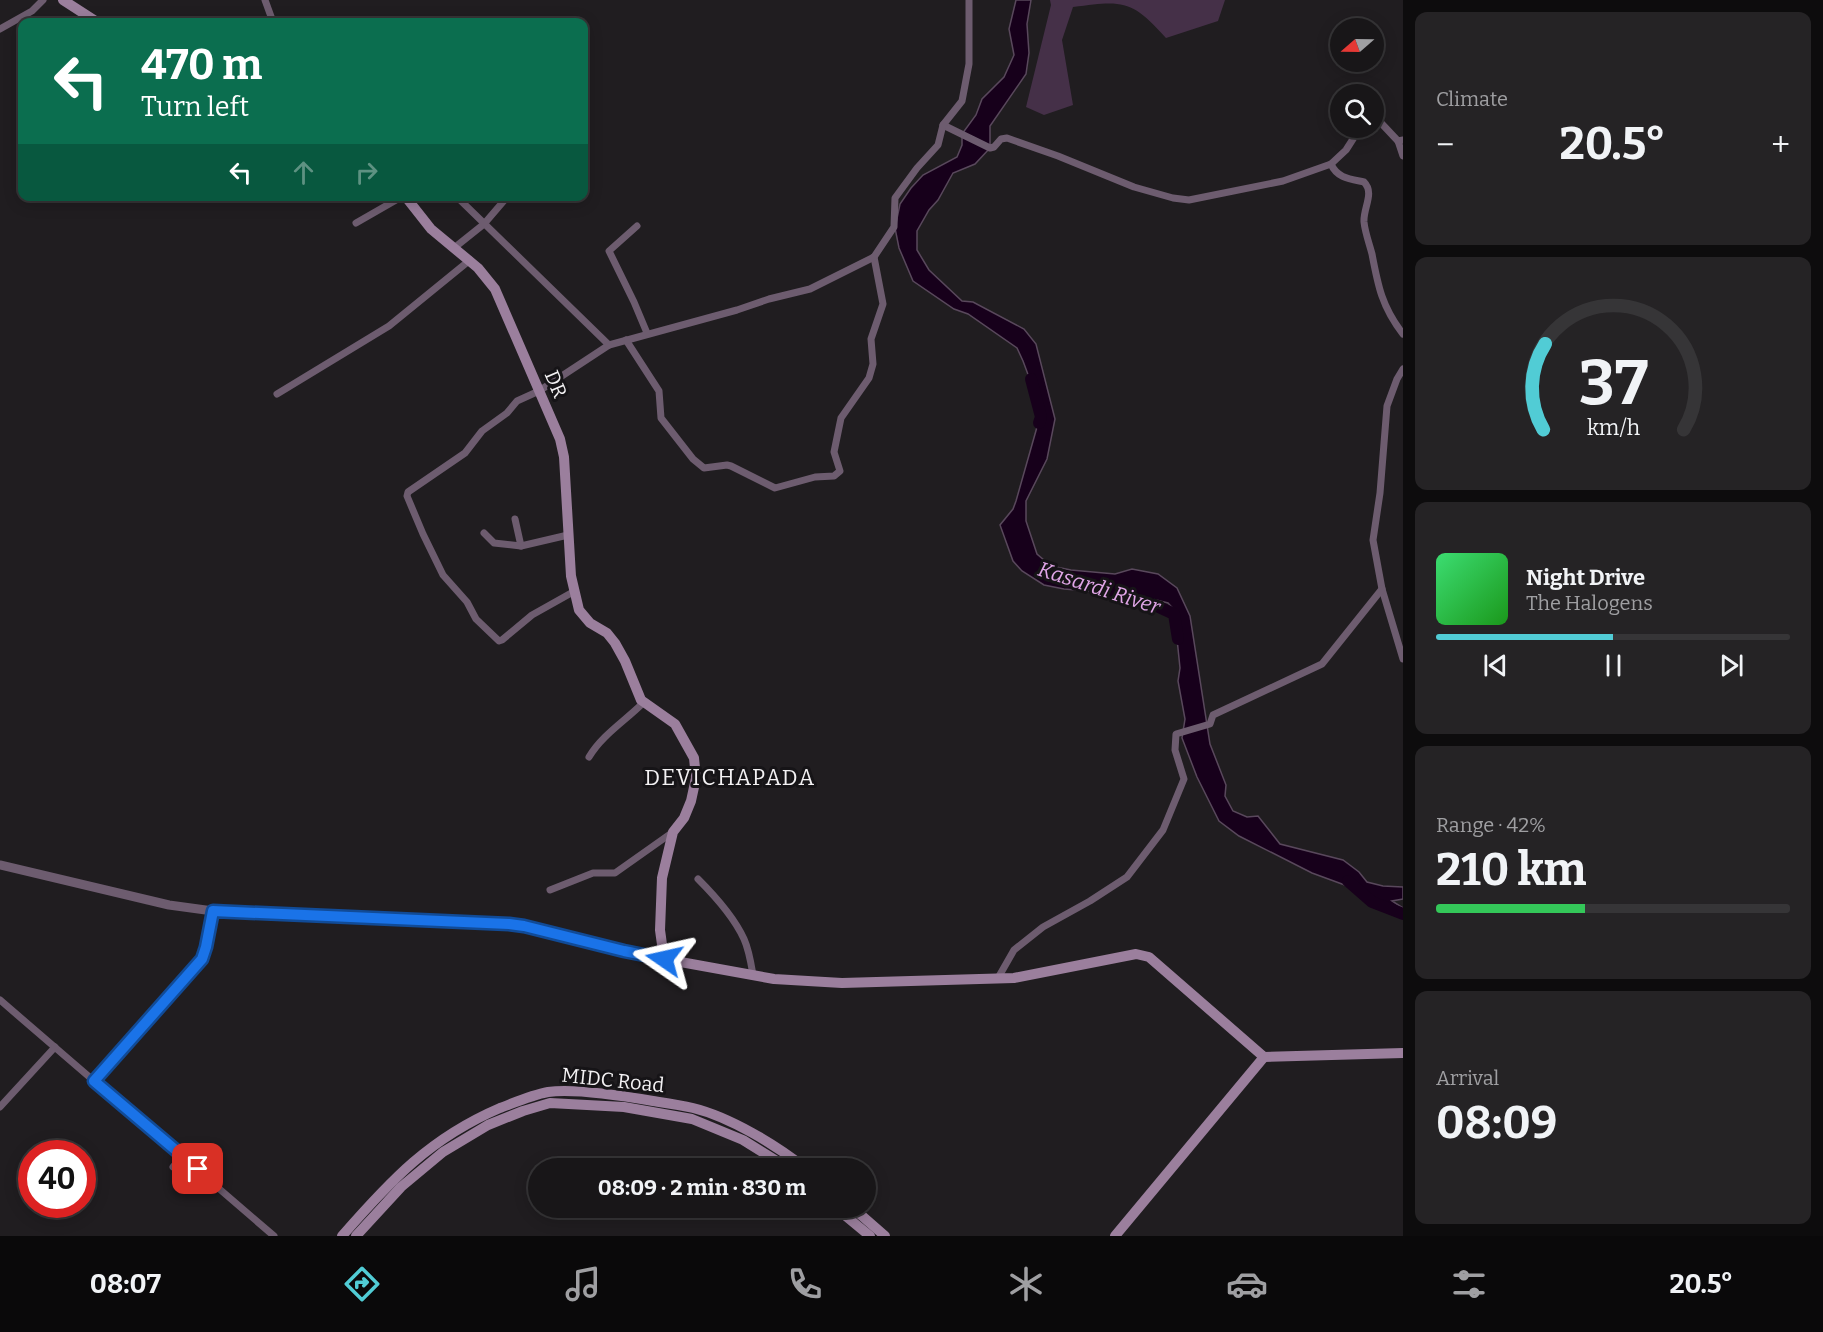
<!DOCTYPE html>
<meta charset="utf-8">
<style>
:root{--surface:#181618;--page:#252325;--text:#f1f3f6;--muted:#9f9fa2;--line:#363537;--accent:#51ccd5}
body{margin:0;font-family:Bitter,serif;background:var(--page);color:var(--text);height:100vh;display:flex;flex-direction:column;font-size:22px;white-space:nowrap}
*{box-sizing:border-box;margin:0}
p{font-size:20px;color:var(--muted)}
.icon{flex:none;width:33px;height:33px;fill:none;stroke:currentColor;stroke-width:2;stroke-linecap:round;stroke-linejoin:round}
.map{position:relative;flex:1;overflow:hidden}
.details{display:flex;flex-direction:column;gap:12px;padding:12px;background:#0d0c0d;width:420px}
.details>*{flex:none}
.top-card{position:absolute;left:18px;top:18px;width:570px;height:183px;border-radius:12px;box-shadow:0 3px 15px #0003,0 0 0 2px var(--line);background:#0b6e4f;color:#fff;overflow:hidden}
.needle{width:39px;rotate:250deg}
.buttons{position:absolute;left:1330px;top:18px;display:grid;gap:12px}
.buttons a{display:grid;place-items:center;width:54px;height:54px;border-radius:50%;background:var(--surface);box-shadow:0 3px 15px #0003,0 0 0 2px var(--line);font-size:30px}
.speed{position:absolute;left:18px;top:1140px;display:flex;gap:12px;font-size:30px;font-weight:700;text-align:center}
.speed>*{display:grid;place-content:center;width:78px;height:78px;border-radius:50%;background:var(--surface);box-shadow:0 3px 15px #0003,0 0 0 2px var(--line);line-height:1}
.speed .limit{border:9px solid #d22;background:#fff;color:#111}
.pin{position:absolute;display:grid;place-items:center;width:51px;height:51px;color:#fff;margin:-26px;border-radius:12px;box-shadow:0 3px 9px #0006}
.me{position:absolute;width:66px;margin:-33px;rotate:281deg;stroke-linejoin:round;filter:drop-shadow(0 0 4px #0008)}
.turn{display:flex;align-items:center;gap:21px;height:126px;padding:0 24px;font-size:27px}
.turn .icon{width:78px;height:78px;stroke-width:2.5}
.turn b{display:block;font-size:42px;line-height:51px}
.lanes{display:flex;align-items:center;height:57px;padding:0 24px;background:#0003;justify-content:center;gap:30px;direction:ltr}
.lanes .off{opacity:.35}
.big{font-size:45px;font-weight:700;line-height:1.1}
.details .widget{flex:1;display:flex;flex-direction:column;justify-content:center;gap:9px;min-width:0;padding:0 21px;border-radius:12px;background:var(--page)}
.details .dial{align-items:center;gap:0}
.dial svg{height:156px;overflow:visible;fill:none;stroke:var(--line);stroke-width:7;stroke-linecap:round;text-anchor:middle}
.dial text{fill:var(--text);stroke:none}
.song{display:flex;align-items:center;gap:18px}
.cover{width:72px;height:72px;border-radius:9px;background:linear-gradient(135deg,hsl(140 70% 55%),hsl(120 70% 35%))}
.played{height:6px;border-radius:3px;background:linear-gradient(90deg,var(--accent) 50%,var(--line) 50%)}
.keys{display:flex;justify-content:space-around;direction:ltr}
.heat{display:flex;justify-content:space-between;align-items:center;font-size:33px;direction:ltr}
.charge{height:9px;border-radius:4px;background:linear-gradient(90deg,#34c759 42%,var(--line) 0)}
.trip{position:absolute;left:528px;top:1158px;width:348px;height:60px;border-radius:30px;background:var(--surface);box-shadow:0 3px 15px #0003,0 0 0 2px var(--line);font-weight:700;line-height:60px;text-align:center}
.menu{display:flex;height:96px;justify-content:space-around;align-items:center;background:#0a090a;color:var(--muted)}
.menu .icon{width:42px;height:42px}
.menu .on{color:var(--accent)}
.menu b{font-size:27px;color:var(--text)}
main{display:flex;flex:1;min-height:0}
.map>svg:first-child{display:block}
</style>
<main>
<div class="map">
<svg width="1403" height="1236" viewBox="0 0 1403 1236">
<rect width="100%" height="100%" fill="#201d20"/>
<path fill="#453048" d="M1050,0h175l-7,21 -52,17c-34,-38 -42,-38 -93,-31l-11,33 11,65 -29,10 -18,-8 25,-102z"/>
<polygon fill="#17001b" stroke="#59485c" stroke-width="1.5" points="1016,0 1031,0 1027,24 1029,53 1026,74 990,126 990,148 975,164 953,173 938,200 929,210 917,231 917,250 929,270 962,301 973,302 1024,329 1036,344 1055,419 1047,459 1026,501 1026,521 1037,554 1051,566 1071,570 1115,574 1132,569 1158,574 1177,588 1190,616 1210,744 1226,785 1225,796 1233,811 1247,817 1258,816 1280,844 1343,860 1359,872 1367,882 1383,886 1403,887 1403,899 1392,901 1403,908 1403,916 1361,891 1312,873 1239,836 1219,821 1197,777 1182,738 1185,719 1178,681 1180,668 1176,629 1177,613 1168,603 1152,599 1114,593 1064,589 1044,585 1022,571 1013,561 1000,525 1013,509 1016,501 1037,427 1039,404 1023,361 1017,348 968,314 954,309 913,281 899,248 895,228 900,204 911,188 923,175 957,157 962,145 962,134 976,115 982,99 1004,77 1014,55 1009,29"/>
<g fill="none" stroke-linecap="round" stroke-linejoin="round">
<g stroke="#17001b" stroke-width="12">
<polyline points="1031,379 1041,417 1039,423"/>
<polyline points="1099,588 1148,602 1174,614 1178,639"/>
<polyline points="1348,881 1372,902 1403,914"/>
</g>
<g stroke="#6d5c6f" stroke-width="7">
<polyline points="265,0 273,22"/>
<polyline points="0,29 32,11 43,0"/>
<polyline points="1374,122 1382,124 1398,141 1403,140"/>
<polyline points="943,125 990,148 994,147 1001,139 1007,138 1058,156 1134,187 1173,198 1189,200 1283,181 1331,164 1346,150 1360,128"/>
<polyline points="1398,141 1403,156"/>
<path d="M1331,164c6,14 19,15 33,18 11,11 -1,26 0,40 1,10 5,21 8,32 6,32 10,53 31,80"/>
<polyline points="456,196 609,345"/>
<polyline points="356,223 403,196"/>
<polyline points="637,226 609,251 634,302 647,333"/>
<polyline points="454,248 484,224 508,196"/>
<polyline points="626,340 659,391 661,418 693,459 704,468 727,465 731,466 775,488 815,477 834,476 840,471 834,452 841,418 869,378 873,364 871,339 883,304 874,257"/>
<polyline points="1403,369 1397,379 1387,406 1380,493 1373,540 1382,589 1403,659"/>
<polyline points="277,394 389,326 470,260"/>
<polyline points="515,519 521,546"/>
<polyline points="484,533 494,543 521,546 568,535"/>
<polyline points="573,592 532,615 502,640 499,641 476,619 467,602 443,575 423,534 407,496 408,492 465,453 482,431 507,413 517,401 539,391 609,345 737,310 769,299 810,289 874,257 894,227 895,198 917,168 938,145 943,125 962,101 969,64 969,0"/>
<path d="M589,757c13,-22 36,-36 54,-54"/>
<path d="M698,879c17,17 36,38 46,60 5,11 7,24 9,36"/>
<polyline points="550,890 593,873 615,873 673,832"/>
<polyline points="998,978 1014,950 1043,927 1090,901 1127,877 1163,830 1184,779 1175,750 1176,734 1210,724 1213,715 1322,664 1382,589"/>
<polyline points="0,1000 274,1236"/>
<polyline points="94,1081 202,959 206,947 213,911"/>
<polyline points="0,1107 55,1047"/>
<polyline points="173,1167 182,1156"/>
</g>
<path stroke="#6d5c6f" stroke-width="9" d="M0,865l169,40 44,6 282,11c57,7 113,26 169,37"/>
<g stroke="#9b7f9d" stroke-width="10">
<polyline points="63,0 97,22"/>
<polyline points="405,196 431,229 478,268 495,289 560,439 564,457 571,576 579,610 590,623 607,633 615,643 625,661 641,700 675,724 694,758 696,778 691,801 684,818 673,832 662,878 660,930 664,959 774,979 842,983 1014,978 1136,954 1149,957 1264,1057 1403,1053"/>
<polyline points="836,1208 870,1236"/>
<polyline points="853,1208 885,1236"/>
<path d="M342,1236c49,-56 88,-98 158,-128 16,-6 32,-13 48,-16 28,-4 76,4 105,9 13,2 27,4 40,7 37,9 83,37 112,60"/>
<polyline points="356,1236 401,1187 443,1152 488,1125 523,1111 550,1103 624,1107 692,1119 743,1140 788,1168"/>
<polyline points="1115,1236 1264,1057"/>
</g>
</g>
<g fill="none" stroke-linecap="round" stroke-linejoin="round">
<defs>
<polyline id="route" points="198,1169 94,1081 202,959 206,947 213,911 509,924 524,926 624,951 664,959"/>
</defs>
<use href="#route" stroke="#114b97" stroke-width="15"/>
<use href="#route" stroke="#1a73e8" stroke-width="10"/>
</g>
<g text-anchor="middle" dominant-baseline="central" stroke-width="6" stroke-linejoin="round" paint-order="stroke">
<g font-size="20" fill="#f3f1f3" stroke="#161417">
<text transform="translate(556 384) rotate(67)">DR</text>
<text transform="translate(613 1080) rotate(6)">MIDC Road</text>
</g>
<g font-size="21" font-style="italic" fill="#e1a6e8" stroke="#161417">
<text transform="translate(1099 588) rotate(18)">Kasardi River</text>
</g>
<g font-size="22" letter-spacing="1.5" fill="#f3f1f3" stroke="#161417">
<text x="730" y="777">DEVICHAPADA</text>
</g>
</g>
</svg>
<div class="buttons">
<a><svg class="needle" viewBox="-14 -14 28 28"><path d="M0-13l5 13h-10z" fill="#e53935"/><path d="M0 13l5-13h-10z" fill="#9f9fa2"/></svg></a>
<a><svg class="icon" aria-label="search" viewBox="0 0 24 24"><circle cx="10" cy="10" r="6"/><path d="M15 15l6 6"/></svg></a>
</div>
<div class="speed"><div class="limit">40</div></div>
<div class="pin" style="left:198px;top:1169px;background:#d93025"><svg class="icon" aria-label="arrive" viewBox="0 0 24 24"><path d="M6 21V4h12l-3 4 3 4H6"/></svg></div>
<svg class="me" style="left:664px;top:959px" viewBox="-20 -20 40 40"><path d="M0-17L14 15 0 8-14 15z" fill="#1a73e8" stroke="#fff" stroke-width="4"/></svg>
<div class="trip">08:09 · 2 min · 830 m</div>
<div class="top-card">
<div class="turn"><svg class="icon" aria-label="left" viewBox="0 0 24 24"><path d="M17 20v-9H6M10 6l-5 5 5 5"/></svg><div><b>470 m</b>Turn left</div></div>
<div class="lanes"><svg class="icon" aria-label="left" viewBox="0 0 24 24"><path d="M17 20v-9H6M10 6l-5 5 5 5"/></svg><svg class="icon off" aria-label="ahead" viewBox="0 0 24 24"><path d="M12 20V5M6 11l6-6 6 6"/></svg><svg class="icon off" aria-label="right" viewBox="0 0 24 24"><path d="M7 20v-9h11M14 6l5 5-5 5"/></svg></div>
</div>
</div>
<section class="details">
<div class="widget"><p>Climate</p>
<div class="heat"><a>−</a><b class="big">20.5°</b><a>+</a></div>
</div>
<div class="widget dial"><svg viewBox="0 0 100 80">
<path d="M14 69A42 42 0 1 1 86 69"/>
<path d="M14 69A42 42 0 0 1 15 25" stroke="#51ccd5"/>
<text x="50" y="56" font-size="32" font-weight="700">37</text>
<text x="50" y="72" font-size="11">km/h</text>
</svg></div>
<div class="widget">
<div class="song"><i class="cover"></i><div><b>Night Drive</b><p>The Halogens</p></div></div>
<div class="played"></div>
<div class="keys"><svg class="icon" aria-label="previous" viewBox="0 0 24 24"><path d="M18 5L8 12l10 7zM5 5v14"/></svg><svg class="icon" aria-label="pause" viewBox="0 0 24 24"><path d="M8 5v14M16 5v14"/></svg><svg class="icon" aria-label="next" viewBox="0 0 24 24"><path d="M6 5l10 7-10 7zM19 5v14"/></svg></div>
</div>
<div class="widget"><p>Range · 42%</p><b class="big">210 km</b><div class="charge"></div></div>
<div class="widget"><p>Arrival</p><b class="big">08:09</b></div>
</section>
</main>
<nav class="menu">
<b>08:07</b>
<svg class="icon on" aria-label="directions" viewBox="0 0 24 24"><path d="M12 3l9 9-9 9-9-9zM9 14v-3h6M13 9l2 2-2 2"/></svg>
<svg class="icon" aria-label="music" viewBox="0 0 24 24"><path d="M9 18V5l10-2v13"/><circle cx="6" cy="18" r="3"/><circle cx="16" cy="16" r="3"/></svg>
<svg class="icon" aria-label="phone" viewBox="0 0 24 24"><path d="M5 4h4l2 5-3 2q2 4 5 5l2-3 5 2v4C11 20 4 13 5 4z"/></svg>
<svg class="icon" aria-label="climate" viewBox="0 0 24 24"><path d="M12 3v18M4 7l16 10M4 17L20 7"/></svg>
<svg class="icon" aria-label="car" viewBox="0 0 24 24"><path d="M5 17H2v-5l4-1 3-4h7l3 4 3 1v5h-3M9 17h6M6 11h13"/><circle cx="7" cy="17" r="2"/><circle cx="17" cy="17" r="2"/></svg>
<svg class="icon" aria-label="filters" viewBox="0 0 24 24"><path d="M4 7h16M4 17h16"/><circle cx="9" cy="7" r="2"/><circle cx="15" cy="17" r="2"/></svg>
<b>20.5°</b>
</nav>
